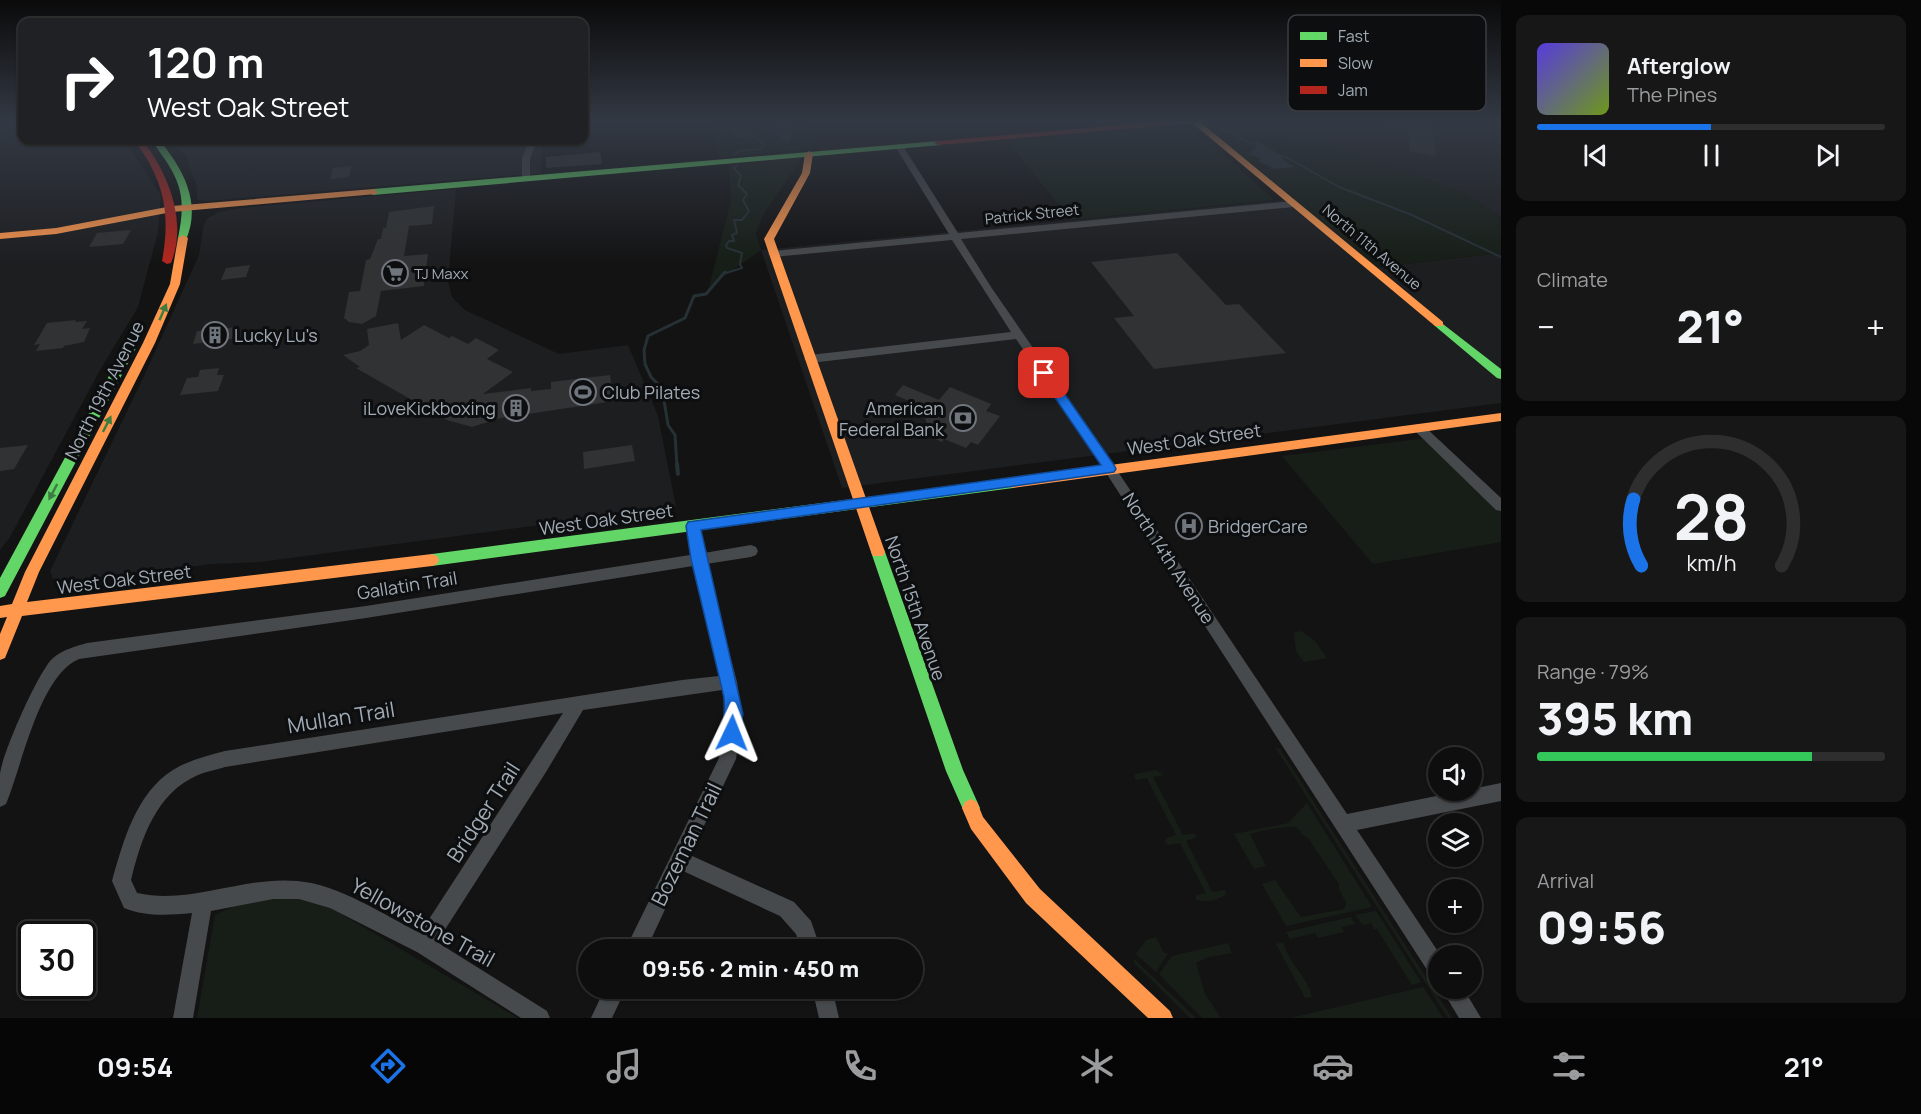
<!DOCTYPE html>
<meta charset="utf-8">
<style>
:root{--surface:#0e0e0e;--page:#171717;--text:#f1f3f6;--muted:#9b9c9e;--line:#2e2e2e;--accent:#1a73e8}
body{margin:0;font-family:Manrope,sans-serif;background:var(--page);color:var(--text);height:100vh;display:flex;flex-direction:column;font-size:22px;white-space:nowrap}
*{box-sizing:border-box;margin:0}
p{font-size:20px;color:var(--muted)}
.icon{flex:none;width:33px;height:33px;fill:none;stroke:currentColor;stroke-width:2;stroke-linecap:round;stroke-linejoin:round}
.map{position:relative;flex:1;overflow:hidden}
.side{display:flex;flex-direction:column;gap:15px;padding:15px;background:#080808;width:420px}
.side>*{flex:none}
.banner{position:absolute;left:18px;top:18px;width:570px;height:126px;border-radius:12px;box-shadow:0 2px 4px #0004,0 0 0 2px var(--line);background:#202124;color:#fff;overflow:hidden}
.tools{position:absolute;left:1428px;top:747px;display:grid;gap:12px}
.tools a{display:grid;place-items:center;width:54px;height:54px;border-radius:50%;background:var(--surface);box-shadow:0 2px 4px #0004,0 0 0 2px var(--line);font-size:30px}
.speed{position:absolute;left:18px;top:921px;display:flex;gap:12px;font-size:30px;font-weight:700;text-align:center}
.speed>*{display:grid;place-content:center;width:78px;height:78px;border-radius:50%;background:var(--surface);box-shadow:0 2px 4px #0004,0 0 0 2px var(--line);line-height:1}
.speed .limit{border:3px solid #111;border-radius:9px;background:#fff;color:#111}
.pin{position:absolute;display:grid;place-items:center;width:51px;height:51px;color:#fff;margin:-26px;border-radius:12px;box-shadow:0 3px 9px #0006}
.me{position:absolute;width:66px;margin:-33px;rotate:2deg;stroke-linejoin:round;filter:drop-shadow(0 0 4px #0008)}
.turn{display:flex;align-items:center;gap:21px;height:126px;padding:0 30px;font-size:27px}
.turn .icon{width:78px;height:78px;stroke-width:2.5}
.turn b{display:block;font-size:42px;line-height:51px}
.big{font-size:45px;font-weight:800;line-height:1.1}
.side .widget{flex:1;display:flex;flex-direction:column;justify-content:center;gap:9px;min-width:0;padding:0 21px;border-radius:12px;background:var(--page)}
.side .dial{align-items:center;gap:0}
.dial svg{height:156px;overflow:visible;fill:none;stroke:var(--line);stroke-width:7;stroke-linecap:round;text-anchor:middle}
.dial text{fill:var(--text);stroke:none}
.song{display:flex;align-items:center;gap:18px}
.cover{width:72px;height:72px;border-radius:9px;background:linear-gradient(135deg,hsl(250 70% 55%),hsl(80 70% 35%))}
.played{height:6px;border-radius:3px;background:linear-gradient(90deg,var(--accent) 50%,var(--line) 50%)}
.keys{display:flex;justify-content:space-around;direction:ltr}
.heat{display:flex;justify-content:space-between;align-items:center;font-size:33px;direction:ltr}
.charge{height:9px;border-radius:4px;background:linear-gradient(90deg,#34c759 79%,var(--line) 0)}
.trip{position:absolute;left:578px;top:939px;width:345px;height:60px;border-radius:30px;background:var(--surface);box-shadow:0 2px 4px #0004,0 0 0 2px var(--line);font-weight:800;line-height:60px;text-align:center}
.dock{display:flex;height:96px;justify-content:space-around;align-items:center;background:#060606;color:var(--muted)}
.dock .icon{width:42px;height:42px}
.dock .active{color:var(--accent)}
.dock b{font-size:27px;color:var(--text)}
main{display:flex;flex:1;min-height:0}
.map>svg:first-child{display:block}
</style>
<main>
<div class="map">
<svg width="1501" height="1018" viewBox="0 0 1501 1018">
<rect width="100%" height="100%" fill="#131313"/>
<g fill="#1d1e20">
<polygon points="0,121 22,121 22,140 125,140 161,196 158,232 138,307 100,370 10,537 0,550"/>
<polygon points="1201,121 1501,121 1501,218 1464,193 1329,143 1213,132"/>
<polygon points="169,140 542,140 541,173 206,201 197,200 197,187 185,154"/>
<polygon points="456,189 448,281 452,297 465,310 559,354 628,345 658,416 676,507 260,562 211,564 55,585 50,571 143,378 199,255 204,224 208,218 219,212 241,208"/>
<polygon points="1295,199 1378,267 1501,253 1501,403 842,488 761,250"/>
</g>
<g fill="#171e17">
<polygon points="710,121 803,121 814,148 719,158"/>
<polygon points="1189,125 1275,200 1071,220 1007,141"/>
<polygon points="1213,132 1329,143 1464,193 1501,218 1501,253 1378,267"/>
<polygon points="802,158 763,215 756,234 761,250 709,287 731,200 729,164"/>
<polygon points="1427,438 1501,508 1501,542 1373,564 1282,456"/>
<polygon points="1301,631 1314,640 1327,658 1304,662 1296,651 1294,632"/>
<polygon points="1275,747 1280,749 1452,1018 1448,1018"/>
<path d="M1156,770l8,5 -11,2 30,58 11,-2 3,4 -11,4 26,51 13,-2 1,4c-6,6 -22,10 -30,5v-4l10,-2 -26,-50 -11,2 -4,-3 1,-4 10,-3 -29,-57 -11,2 -2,-4 2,-2z"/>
<path d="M1307,803l65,104 -86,19 -24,-42 13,-4 26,37 43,-8 2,-7 -7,-12v-6l-31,-46c-7,-3 -6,-6 -11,-10 -5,-4 -40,3 -47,6l16,32 -12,3 -20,-35 54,-11z"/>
<polygon points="290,894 321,902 518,1018 197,1018 215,915 247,900"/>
<polygon points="1376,911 1421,982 1412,985 1377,929 1374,929 1371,923 1363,925 1355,915"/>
<polygon points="1351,917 1355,924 1342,927 1344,932 1318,938 1315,933 1290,939 1286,932"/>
<polygon points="1156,937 1164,953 1168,953 1156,972 1136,954 1146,940"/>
<path d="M1283,942c5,21 24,33 29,55l-7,1 -29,-54z"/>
<polygon points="1228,943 1232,953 1209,957 1196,963 1205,994 1221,1018 1202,1018 1159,974 1172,956"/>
<polygon points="1133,958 1196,1018 1190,1018 1134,963"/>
<polygon points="1423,987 1443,1018 1290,1018"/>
</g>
<g fill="#263136">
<polygon points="784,121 794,121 790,140 786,141 768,128"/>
<path d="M1256,141c13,3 25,18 38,26l-19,2 -17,-8 3,-3 -13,-4 8,-7z"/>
</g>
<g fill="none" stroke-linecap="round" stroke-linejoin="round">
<g stroke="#263136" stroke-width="2">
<polyline points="729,121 719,126 723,129 736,129 735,134 741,137 753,135 764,144 761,149 739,151 734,155"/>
<path d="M1214,126c17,6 26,15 45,19"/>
<polyline points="1275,155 1286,157 1339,187 1412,215 1501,257"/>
<polyline points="723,274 742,268 740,264 742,253 727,248 726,245 729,241 734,241 732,235 737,233 734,220 742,220 749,211 743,200 747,194 738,185 741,176 734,168 738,165"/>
</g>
<polyline stroke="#263136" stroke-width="3" points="677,466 675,435 668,425 662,388 651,377 645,364 644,350 648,336 685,318 694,296 706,294 725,272"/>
<polyline stroke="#263136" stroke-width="4" points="677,464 678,474"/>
</g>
<g fill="#303233">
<polygon points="1386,121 1410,121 1431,125 1436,156 1410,151 1408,130 1386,127"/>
<polygon points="600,152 602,164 546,168 546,157"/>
<polygon points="352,166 349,177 330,179 333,168"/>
<polygon points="434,206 432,224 409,226 404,256 428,254 424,286 381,291 376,316 362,324 349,322 344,318 349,292 360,291 366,260 370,259 378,239 381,239 383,228 386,228 389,212"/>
<polygon points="131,230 123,244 89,247 97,233"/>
<polygon points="1177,253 1226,305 1239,304 1286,353 1154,369 1114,318 1134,316 1091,262"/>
<polygon points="250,265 246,277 221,280 226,268"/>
<polygon points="76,320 75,322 87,321 82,329 90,328 84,342 64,346 63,348 36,351 40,344 34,345 47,323"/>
<polygon points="398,323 401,340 424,325 449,338 452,336 468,344 476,338 499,350 487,359 513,372 483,394 531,388 531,391 551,389 551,382 610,375 614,401 501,418 472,427 447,420 356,368 360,367 343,355 360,351 369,345 367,329"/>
<polygon points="236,327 232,339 193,344 197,331"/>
<polygon points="219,368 217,375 224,375 218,391 180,395 187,378 198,377 200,370"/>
<polygon points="903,385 939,400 950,387 991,404 986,411 1000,416 978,445 971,442 966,448 944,439 942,442 926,435 930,430 925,419 932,411 895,395"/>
<polygon points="28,445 14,469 0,471 0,448"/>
<polygon points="632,445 635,461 584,469 583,452"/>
</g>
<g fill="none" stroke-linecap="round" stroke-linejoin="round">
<g fill="#474a4c" fill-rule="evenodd">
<polygon points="529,140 537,140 530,159 530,178 526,181 522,178 522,159"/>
<polygon points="899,143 903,146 958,233 1294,201 1299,204 1294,207 961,239 991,287 1098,442 1347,814 1501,783 1501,801 1357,830 1441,956 1438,956 1438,979 1431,976 1090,448 1016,339 810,363 804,359 810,355 1011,332 952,240 773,257 768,254 773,251 949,234 895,146"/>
<polygon points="1419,424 1423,425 1501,498 1501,511 1496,510 1415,431 1413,428 1415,425"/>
<path d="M693,521l5,1 2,4 4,27 47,-8 5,2 2,4 -2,4 -5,2 -45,7 31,118 5,32 -6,45 -46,96 104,47 17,19 10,29h-20l-5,-16 -16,-18 -97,-45 -37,79h-21l94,-192 7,-44 -4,-24 -139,20 -37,62 -109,170 110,69 3,7h-29l-104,-66 -87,-44 -31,-9h-26l-62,12 -18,107h-20l19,-105c-24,2 -45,4 -68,-5l-12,-27c11,-39 24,-88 61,-111 16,-10 34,-14 52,-19l457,-71 37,-4 -26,-110 -327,52 -287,41c-40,17 -57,107 -73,145l-6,3c0,-11 0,-22 0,-33 2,-20 39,-104 53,-116 9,-8 23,-12 34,-15l279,-37 324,-51 -4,-29 2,-4zM563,713l-143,220c-36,-18 -82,-49 -123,-52 -54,-5 -106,24 -160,12l-6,-13c10,-41 25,-87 67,-105 9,-4 18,-5 27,-8z"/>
<polygon points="605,988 626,988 612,1018 591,1018"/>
<polygon points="812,988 832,988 839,1018 819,1018"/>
<polygon points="1441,988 1463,988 1481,1018 1459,1018"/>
</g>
<g fill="#63d668" fill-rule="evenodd">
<path d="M151,140h8c24,28 43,63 27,100l-8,-2c10,-46 0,-62 -27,-98z"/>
<polygon points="938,141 942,143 941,145 373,195 368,192 373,189"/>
<polygon points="1439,321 1501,369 1501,379 1497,378 1435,326 1434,324"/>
<polygon points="130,344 136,348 5,596 0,598 0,578 124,348"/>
<polygon points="1013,478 1020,483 1013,488 432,566 427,564 425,560 427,556 432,554"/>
<polygon points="878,546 883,548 885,552 963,770 980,808 977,814 971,817 965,814 946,771 871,552 873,548"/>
</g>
<g fill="#ff974d" fill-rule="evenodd">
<polygon points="1190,121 1199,121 1443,322 1443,326 1435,326"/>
<polygon points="809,151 813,154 810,173 774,239 885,552 883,556 873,556 871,552 764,239 802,173 805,154"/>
<polygon points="373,189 378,192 376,194 172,212 56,234 0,239 0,233 56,228 172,206"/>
<polygon points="183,235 188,238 180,284 155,343 39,572 27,602 432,554 437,556 439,560 437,564 432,566 22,616 5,658 0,660 0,634 7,617 0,618 0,606 12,604 25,572 143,343 170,284 178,238"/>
<polygon points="1501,413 1501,421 1013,488 1006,483 1013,478"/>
<polygon points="971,799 977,802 983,817 1040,889 1170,1011 1173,1018 1148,1018 1026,903 971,829 962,808 965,802"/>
</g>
<g fill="#b3261e" fill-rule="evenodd">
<polygon points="1165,121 1199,121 1195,123 938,145 934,143 938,141"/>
<path d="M134,140h8c26,32 46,82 29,123l-4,1 -5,-3c9,-49 2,-81 -28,-121z"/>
</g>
</g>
<defs><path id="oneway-solid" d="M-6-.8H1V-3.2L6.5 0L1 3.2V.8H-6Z" transform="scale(1.5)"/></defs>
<g fill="#3c7c40">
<use href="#oneway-solid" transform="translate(163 312) rotate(-67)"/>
<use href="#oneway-solid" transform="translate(107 424) rotate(-63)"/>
<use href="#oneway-solid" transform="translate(53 492) rotate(118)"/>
</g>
<linearGradient id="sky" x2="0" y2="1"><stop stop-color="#0a0a0a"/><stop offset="0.46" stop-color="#333944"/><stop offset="1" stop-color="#333944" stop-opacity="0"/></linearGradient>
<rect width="1501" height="264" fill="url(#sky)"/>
<path fill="#1a73e8" stroke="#114b97" stroke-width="1.5" d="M1044,369l4,1 66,95 2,4 -2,3 -413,58 42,184 -5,25 -6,2 -6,-2c-4,-10 -1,-30 -2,-42l-33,-138 -5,-33 2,-4 413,-57 -63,-92z"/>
<defs>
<symbol id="supermarket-ring" viewBox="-11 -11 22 22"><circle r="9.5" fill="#0d0e0f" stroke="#70767d" stroke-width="1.5"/><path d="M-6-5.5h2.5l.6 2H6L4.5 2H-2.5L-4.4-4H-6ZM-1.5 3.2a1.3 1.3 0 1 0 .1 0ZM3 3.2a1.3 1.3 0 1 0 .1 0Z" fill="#70767d"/></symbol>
<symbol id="building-ring" viewBox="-11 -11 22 22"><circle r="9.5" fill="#0d0e0f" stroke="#70767d" stroke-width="1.5"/><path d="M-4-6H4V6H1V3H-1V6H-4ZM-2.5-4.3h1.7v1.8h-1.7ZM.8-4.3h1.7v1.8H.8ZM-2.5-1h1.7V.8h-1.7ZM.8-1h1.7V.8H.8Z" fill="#70767d"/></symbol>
<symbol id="stadium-ring" viewBox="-11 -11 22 22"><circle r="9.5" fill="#0d0e0f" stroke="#70767d" stroke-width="1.5"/><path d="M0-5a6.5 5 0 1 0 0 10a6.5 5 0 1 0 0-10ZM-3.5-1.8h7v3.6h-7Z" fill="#70767d"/></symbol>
<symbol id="bank-ring" viewBox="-11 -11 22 22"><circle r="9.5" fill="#0d0e0f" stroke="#70767d" stroke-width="1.5"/><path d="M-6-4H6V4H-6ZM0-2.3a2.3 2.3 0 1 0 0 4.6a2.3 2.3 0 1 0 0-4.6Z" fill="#70767d"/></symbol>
<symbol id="hospital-ring" viewBox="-11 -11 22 22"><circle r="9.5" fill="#0d0e0f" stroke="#70767d" stroke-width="1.5"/><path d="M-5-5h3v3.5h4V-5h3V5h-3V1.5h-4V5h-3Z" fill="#70767d"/></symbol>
</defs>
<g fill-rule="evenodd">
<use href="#supermarket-ring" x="380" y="258" width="30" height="30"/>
<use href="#building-ring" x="200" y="320" width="30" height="30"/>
<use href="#stadium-ring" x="568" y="377" width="30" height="30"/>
<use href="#building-ring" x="501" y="393" width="30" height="30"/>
<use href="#bank-ring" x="948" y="403" width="30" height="30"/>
<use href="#hospital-ring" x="1174" y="511" width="30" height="30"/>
</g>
<g text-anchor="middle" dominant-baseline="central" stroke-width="6" stroke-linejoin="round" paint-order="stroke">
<g font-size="15" fill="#a2acb6" stroke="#0d0e0f">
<text transform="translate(1032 214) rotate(-6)">Patrick Street</text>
<text transform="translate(1372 247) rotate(40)">North 11th Avenue</text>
</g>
<g font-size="15" fill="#a2acb6" stroke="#0d0e0f" text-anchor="start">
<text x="414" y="273">TJ Maxx</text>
</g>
<g font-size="18" fill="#a2acb6" stroke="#0d0e0f" text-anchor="start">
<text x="234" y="335">Lucky Lu's</text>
<text x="602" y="392">Club Pilates</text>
<text x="496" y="408" text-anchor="end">iLoveKickboxing</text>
<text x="944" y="408" text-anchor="end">American<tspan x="944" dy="21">Federal Bank</tspan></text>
<text x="1208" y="526">BridgerCare</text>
</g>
<g font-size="18" fill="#a2acb6" stroke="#0d0e0f">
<text transform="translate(104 390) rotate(-63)">North 19th Avenue</text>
<text transform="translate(1194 439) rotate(-8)">West Oak Street</text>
<text transform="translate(606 519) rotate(-8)">West Oak Street</text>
<text transform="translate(1169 558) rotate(57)">North 14th Avenue</text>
<text transform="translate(124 579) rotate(-7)">West Oak Street</text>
<text transform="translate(407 585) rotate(-9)">Gallatin Trail</text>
<text transform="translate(916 608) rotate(71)">North 15th Avenue</text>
</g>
<g font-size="21" fill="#a2acb6" stroke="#0d0e0f">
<text transform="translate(341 717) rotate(-9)">Mullan Trail</text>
<text transform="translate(483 812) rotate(-57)">Bridger Trail</text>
<text transform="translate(686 844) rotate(-64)">Bozeman Trail</text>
<text transform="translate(423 922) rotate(29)">Yellowstone Trail</text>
</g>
</g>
<rect x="1288" y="15" width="198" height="96" rx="9" fill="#0d0e0f" stroke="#3a3d41" stroke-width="1.5"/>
<rect x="1300" y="32" width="27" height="8" fill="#63d668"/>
<rect x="1300" y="59" width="27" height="8" fill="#ff974d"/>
<rect x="1300" y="86" width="27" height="8" fill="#b3261e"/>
<g font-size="16" fill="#a2acb6">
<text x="1338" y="42">Fast</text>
<text x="1338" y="69">Slow</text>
<text x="1338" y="96">Jam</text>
</g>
</svg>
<div class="tools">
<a><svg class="icon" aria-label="sound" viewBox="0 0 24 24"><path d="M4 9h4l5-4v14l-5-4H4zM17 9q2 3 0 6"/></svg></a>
<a><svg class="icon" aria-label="layers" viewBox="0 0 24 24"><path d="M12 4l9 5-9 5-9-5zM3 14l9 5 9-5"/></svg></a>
<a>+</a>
<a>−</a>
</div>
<div class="speed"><div class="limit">30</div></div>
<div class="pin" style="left:1044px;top:373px;background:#d93025"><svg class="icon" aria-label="arrive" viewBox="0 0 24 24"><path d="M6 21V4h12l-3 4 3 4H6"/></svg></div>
<svg class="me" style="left:732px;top:733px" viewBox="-20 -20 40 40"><path d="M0-17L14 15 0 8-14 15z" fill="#1a73e8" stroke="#fff" stroke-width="4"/></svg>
<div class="trip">09:56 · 2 min · 450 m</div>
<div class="banner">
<div class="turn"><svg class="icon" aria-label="right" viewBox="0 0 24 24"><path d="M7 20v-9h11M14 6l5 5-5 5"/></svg><div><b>120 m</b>West Oak Street</div></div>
</div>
</div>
<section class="side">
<div class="widget">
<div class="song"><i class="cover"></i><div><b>Afterglow</b><p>The Pines</p></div></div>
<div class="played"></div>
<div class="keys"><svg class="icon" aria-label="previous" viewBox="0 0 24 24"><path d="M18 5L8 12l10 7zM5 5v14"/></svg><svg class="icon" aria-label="pause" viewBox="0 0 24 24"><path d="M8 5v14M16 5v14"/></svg><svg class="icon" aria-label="next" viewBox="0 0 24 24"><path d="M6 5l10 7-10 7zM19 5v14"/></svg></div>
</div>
<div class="widget"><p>Climate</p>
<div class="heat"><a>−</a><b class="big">21°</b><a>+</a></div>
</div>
<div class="widget dial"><svg viewBox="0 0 100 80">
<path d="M14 69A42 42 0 1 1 86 69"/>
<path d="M14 69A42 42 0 0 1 10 35" stroke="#1a73e8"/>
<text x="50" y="56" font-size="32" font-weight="700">28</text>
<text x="50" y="72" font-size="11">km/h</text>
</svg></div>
<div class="widget"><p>Range · 79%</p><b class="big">395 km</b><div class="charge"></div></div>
<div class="widget"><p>Arrival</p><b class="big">09:56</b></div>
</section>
</main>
<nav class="dock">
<b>09:54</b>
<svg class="icon active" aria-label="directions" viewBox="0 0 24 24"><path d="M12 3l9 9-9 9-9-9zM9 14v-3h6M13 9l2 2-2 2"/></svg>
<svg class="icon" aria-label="music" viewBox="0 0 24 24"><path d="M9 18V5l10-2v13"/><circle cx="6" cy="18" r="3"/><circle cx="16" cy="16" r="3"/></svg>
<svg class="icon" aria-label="phone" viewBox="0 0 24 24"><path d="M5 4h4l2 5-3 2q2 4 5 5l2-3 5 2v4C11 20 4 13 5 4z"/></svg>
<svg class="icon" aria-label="climate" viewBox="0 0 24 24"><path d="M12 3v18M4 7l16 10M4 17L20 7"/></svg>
<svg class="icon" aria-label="car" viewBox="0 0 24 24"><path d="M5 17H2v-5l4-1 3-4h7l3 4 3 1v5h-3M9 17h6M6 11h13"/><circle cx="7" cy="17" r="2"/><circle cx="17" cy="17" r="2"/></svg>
<svg class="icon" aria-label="filters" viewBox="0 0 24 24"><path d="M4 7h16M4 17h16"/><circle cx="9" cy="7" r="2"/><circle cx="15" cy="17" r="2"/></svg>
<b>21°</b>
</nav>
